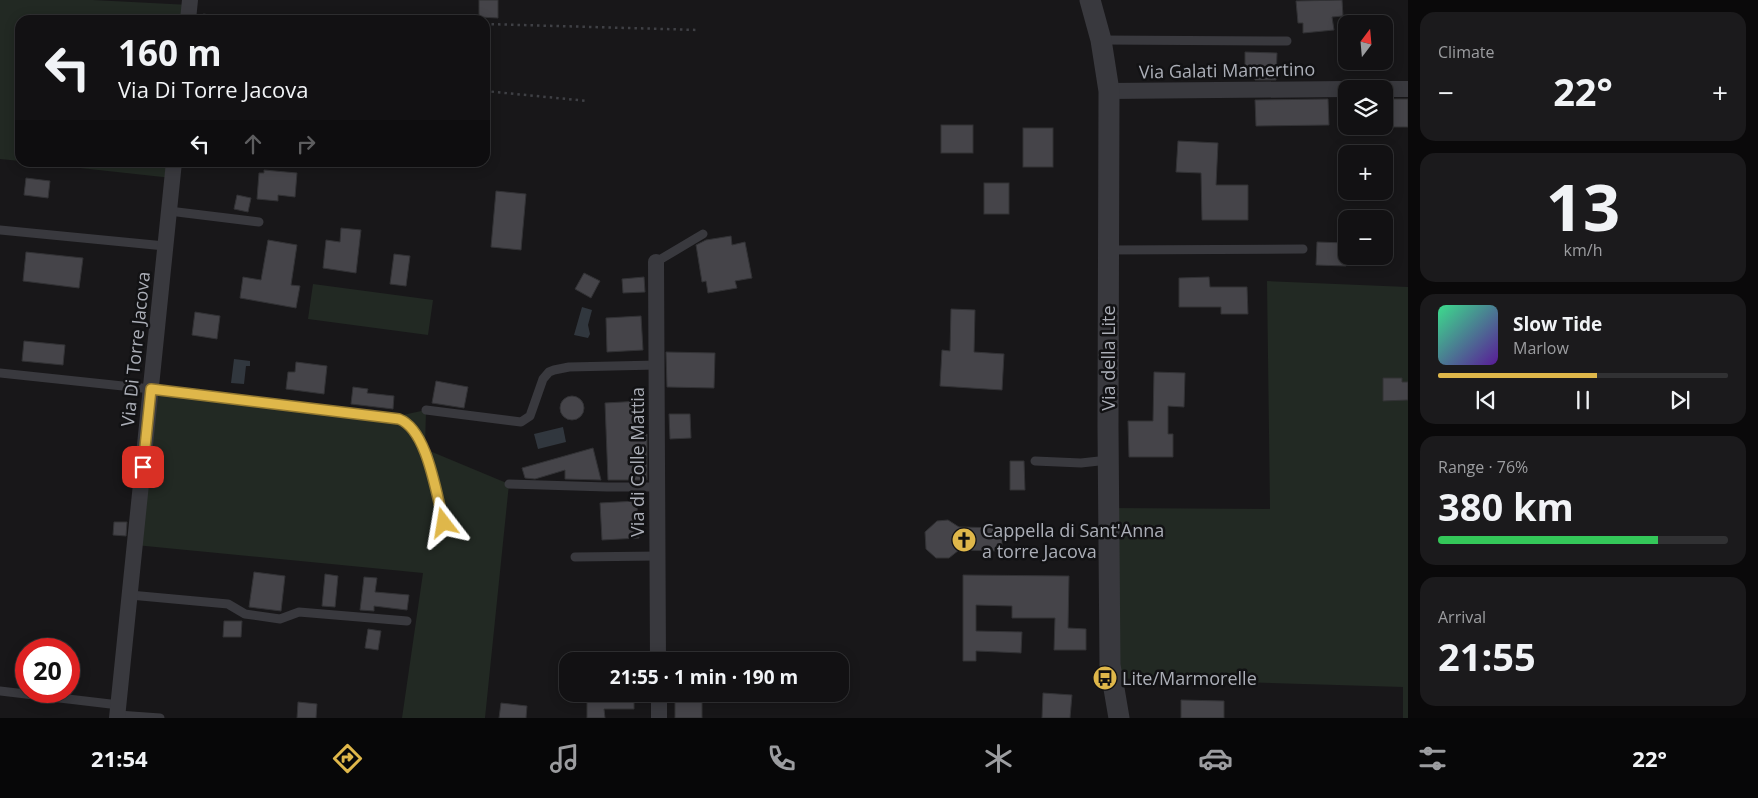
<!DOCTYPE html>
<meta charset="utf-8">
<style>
:root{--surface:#121113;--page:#1b1a1c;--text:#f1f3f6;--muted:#9c9da0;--line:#313133;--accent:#dfb74a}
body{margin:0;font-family:"Open Sans",sans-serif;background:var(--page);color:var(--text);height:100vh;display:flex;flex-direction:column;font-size:19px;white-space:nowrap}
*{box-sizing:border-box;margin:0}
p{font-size:16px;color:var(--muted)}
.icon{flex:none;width:28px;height:28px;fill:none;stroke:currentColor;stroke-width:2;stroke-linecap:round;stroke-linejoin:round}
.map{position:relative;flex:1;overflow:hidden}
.sheet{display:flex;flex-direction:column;gap:12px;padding:12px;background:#0a090a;width:350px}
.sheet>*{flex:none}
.top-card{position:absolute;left:15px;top:15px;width:475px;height:152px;border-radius:15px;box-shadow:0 2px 12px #0003,0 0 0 1px var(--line);background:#121113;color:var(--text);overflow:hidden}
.needle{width:32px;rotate:16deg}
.buttons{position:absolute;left:1338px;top:15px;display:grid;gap:10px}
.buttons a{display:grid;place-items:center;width:55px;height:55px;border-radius:10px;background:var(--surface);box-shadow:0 2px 12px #0003,0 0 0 1px var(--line);font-size:25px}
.speed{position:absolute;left:15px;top:638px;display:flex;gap:10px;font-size:25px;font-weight:700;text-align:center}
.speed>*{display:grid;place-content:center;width:65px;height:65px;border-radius:50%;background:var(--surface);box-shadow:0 2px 12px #0003,0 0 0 1px var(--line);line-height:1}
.speed .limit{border:8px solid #d22;background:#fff;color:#111}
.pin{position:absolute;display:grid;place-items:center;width:42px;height:42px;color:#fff;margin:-21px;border-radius:10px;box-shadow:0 2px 8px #0006}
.me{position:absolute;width:55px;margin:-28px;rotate:346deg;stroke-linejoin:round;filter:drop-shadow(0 0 4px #0008)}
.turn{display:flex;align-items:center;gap:18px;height:105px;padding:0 20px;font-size:22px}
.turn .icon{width:65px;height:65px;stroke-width:2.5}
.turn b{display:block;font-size:35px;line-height:42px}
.lanes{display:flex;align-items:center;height:48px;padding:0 20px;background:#0003;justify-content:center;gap:25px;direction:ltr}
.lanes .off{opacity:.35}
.big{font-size:38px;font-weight:700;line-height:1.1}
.sheet .card{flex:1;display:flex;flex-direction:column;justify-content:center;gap:8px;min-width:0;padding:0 18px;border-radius:15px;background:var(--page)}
.sheet .dial{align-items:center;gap:0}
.dial b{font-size:65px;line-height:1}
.song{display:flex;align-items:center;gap:15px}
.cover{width:60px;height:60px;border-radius:8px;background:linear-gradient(135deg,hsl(150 70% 55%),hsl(270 70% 35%))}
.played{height:5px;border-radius:2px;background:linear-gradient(90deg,var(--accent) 55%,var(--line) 55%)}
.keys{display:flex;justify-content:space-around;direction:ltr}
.heat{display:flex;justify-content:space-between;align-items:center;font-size:28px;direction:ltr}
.charge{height:8px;border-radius:4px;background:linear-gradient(90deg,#34c759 76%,var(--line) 0)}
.trip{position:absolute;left:559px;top:652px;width:290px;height:50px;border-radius:15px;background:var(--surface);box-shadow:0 2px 12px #0003,0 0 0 1px var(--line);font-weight:700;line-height:50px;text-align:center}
.dock{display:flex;height:80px;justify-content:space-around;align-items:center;background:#070708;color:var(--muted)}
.dock .icon{width:35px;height:35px}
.dock .current{color:var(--accent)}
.dock b{font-size:22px;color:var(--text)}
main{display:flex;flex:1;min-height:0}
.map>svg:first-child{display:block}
</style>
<main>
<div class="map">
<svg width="1408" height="718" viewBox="0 0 1408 718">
<rect width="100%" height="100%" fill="#181719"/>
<g fill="#222923">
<polygon points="0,0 93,0 190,5 188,20 20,20 20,161 0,159"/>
<polygon points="34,163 174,163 172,178"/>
<polygon points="1267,281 1408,287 1408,718 1403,718 1403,687 1105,678 1109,508 1270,509"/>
<polygon points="313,284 433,300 428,335 308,319"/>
<polygon points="151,389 389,418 426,410 425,449 509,484 485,718 402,718 423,573 135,545"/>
</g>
<g fill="#31373e">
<polygon points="582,307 592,310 588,325 590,334 588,338 574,335"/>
<polygon points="234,359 250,361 250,366 246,366 244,384 231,383"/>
<polygon points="563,427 566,442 538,449 534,434"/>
</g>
<g fill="#454449" stroke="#323235">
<polygon points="479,0 498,0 498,18 479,17"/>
<polygon points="1342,0 1343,16 1332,17 1334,30 1303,33 1303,23 1298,23 1296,1"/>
<polygon points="1245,52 1277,53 1276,80 1255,80 1255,75 1245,75"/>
<polygon points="1328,99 1329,125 1256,126 1255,100"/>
<rect x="1384" y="99" width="24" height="28"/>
<rect x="941" y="125" width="32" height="28"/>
<rect x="1023" y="128" width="30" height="39"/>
<polygon points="1178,141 1218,143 1216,185 1248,185 1248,220 1202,220 1201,173 1176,172"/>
<polygon points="264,170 297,173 295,197 278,195 278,201 257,199 259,173 264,173"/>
<polygon points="26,178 50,181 48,198 24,195"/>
<rect x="984" y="183" width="25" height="31"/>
<polygon points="496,191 526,194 521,250 491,247"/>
<polygon points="237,195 251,198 248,212 234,209"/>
<polygon points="341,228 361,230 356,273 323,268 326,240 340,242"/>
<polygon points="731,236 732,245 745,242 752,278 735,281 737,288 708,293 706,281 702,282 696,245 706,240"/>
<polygon points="268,240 297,245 291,285 300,286 296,308 240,298 243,277 261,280"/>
<polygon points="1317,242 1346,243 1346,266 1316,265"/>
<polygon points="26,252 83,258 79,288 23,281"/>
<polygon points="394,254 410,256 406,286 390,284"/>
<polygon points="584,273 600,281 591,298 575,289"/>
<polygon points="644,277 645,292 623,293 622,279"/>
<polygon points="1209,277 1210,287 1247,287 1248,314 1221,314 1221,307 1179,307 1179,278"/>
<polygon points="951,309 975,310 974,352 1004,354 1002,390 940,386 942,350 950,351"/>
<polygon points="195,312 220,316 217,339 192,335"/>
<polygon points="641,316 643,350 607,352 606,318"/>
<polygon points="24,341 65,345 63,365 22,361"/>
<polygon points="666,352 715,353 714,388 667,387"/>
<polygon points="296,362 327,366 324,394 286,389 288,372 295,372"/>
<polygon points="1154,372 1185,373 1184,407 1168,406 1168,434 1173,434 1173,457 1129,457 1128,421 1153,421"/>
<polygon points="1383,378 1402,378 1402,382 1408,382 1408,400 1383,401"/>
<polygon points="436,381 468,387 464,408 432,403"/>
<polygon points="353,387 368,389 367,393 394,396 393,409 351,404"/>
<circle cx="572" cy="408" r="12"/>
<polygon points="641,401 643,435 647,434 647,480 608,480 605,403"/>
<polygon points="669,414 690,414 691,438 670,439"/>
<polygon points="593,448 601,480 565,479 565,470 535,479 525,478 522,468"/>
<polygon points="1010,461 1024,461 1025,490 1010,490"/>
<polygon points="637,501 639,538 602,540 600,503"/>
<polygon points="948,520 959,527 1002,528 1002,551 959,550 949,558 936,558 926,549 925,532 937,521"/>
<polygon points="114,522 127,522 126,536 113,535"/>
<polygon points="254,572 285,576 281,611 249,607"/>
<polygon points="325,574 338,576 335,607 322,606"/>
<polygon points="963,575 1069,576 1068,628 1086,629 1086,650 1054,650 1055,618 1012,618 1012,606 976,605 976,631 1022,632 1021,653 976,651 976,661 963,661"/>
<polygon points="364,577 377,578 375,592 409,595 407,610 374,606 374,611 360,610"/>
<polygon points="224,621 242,621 241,637 223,637"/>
<polygon points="368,629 381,631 378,650 365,648"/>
<polygon points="1043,693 1072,695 1070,718 1042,718"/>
<polygon points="592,694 634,694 634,709 604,709 605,718 587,718 587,696 592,696"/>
<polygon points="675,694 702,695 702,718 675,718"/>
<polygon points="1181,700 1224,701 1224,718 1181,718"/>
<polygon points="298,702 317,704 316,718 297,718"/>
<polygon points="501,703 527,706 526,718 499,718"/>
</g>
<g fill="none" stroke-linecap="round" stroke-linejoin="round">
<g stroke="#3f4045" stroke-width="2.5" stroke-dasharray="2.5 4" stroke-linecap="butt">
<polyline points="203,15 359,20"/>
<polyline points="485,24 699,30"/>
<polyline points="485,91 588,101"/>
</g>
<g stroke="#39393e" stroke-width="9">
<polyline points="1101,40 1287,41"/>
<polyline points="169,211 259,222"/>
<polyline points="0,230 165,246"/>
<polyline points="1108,250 1303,249"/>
<polyline points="656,262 703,234"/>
<path d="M0,373l151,16 248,30c29,12 37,76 45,104"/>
<polyline points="426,410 521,422 530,416 543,379 549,372 554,370 569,367 657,365"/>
<polyline points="1035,461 1081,463 1108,460"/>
<polyline points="509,484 607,487 657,487"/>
<polyline points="575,557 658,556"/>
<polyline points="130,595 228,604 245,614 280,619 299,612 407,621"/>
<polyline points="0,691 119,705"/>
<polyline points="118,715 160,718"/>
</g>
<g stroke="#39393e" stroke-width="16">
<polyline points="188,20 190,0"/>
<polyline points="1384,89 1408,89"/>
<polyline points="1109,91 1346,89"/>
<polyline points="656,262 658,661"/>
<polyline points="659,694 659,718"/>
<polyline points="117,718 174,162"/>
</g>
<polyline stroke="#39393e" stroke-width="21" points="1090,0 1101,40 1109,91 1108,427 1110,665 1119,718"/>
</g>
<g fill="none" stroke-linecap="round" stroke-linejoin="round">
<defs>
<path id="route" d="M143,467l8,-78 248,30c29,11 37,76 45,104"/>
</defs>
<use href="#route" stroke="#917730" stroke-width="12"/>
<use href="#route" stroke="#dfb74a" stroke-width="9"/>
</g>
<defs>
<symbol id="church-disc" viewBox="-11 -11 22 22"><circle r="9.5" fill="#dfb74a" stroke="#121214"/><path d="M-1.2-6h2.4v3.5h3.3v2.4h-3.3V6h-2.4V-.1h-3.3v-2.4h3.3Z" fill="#111"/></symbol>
<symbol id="bus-disc" viewBox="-11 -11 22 22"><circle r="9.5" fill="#dfb74a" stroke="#121214"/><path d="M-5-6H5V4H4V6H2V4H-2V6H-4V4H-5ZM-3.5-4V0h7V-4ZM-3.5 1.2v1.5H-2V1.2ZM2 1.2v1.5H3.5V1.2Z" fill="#111"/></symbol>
</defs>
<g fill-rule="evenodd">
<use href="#church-disc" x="950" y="526" width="28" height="28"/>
<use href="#bus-disc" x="1091" y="664" width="28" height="28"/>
</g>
<g text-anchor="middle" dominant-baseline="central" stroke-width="5" stroke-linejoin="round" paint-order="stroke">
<g font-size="18" fill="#abaeb7" stroke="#121214">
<text transform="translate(1227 70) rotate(-1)">Via Galati Mamertino</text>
<text transform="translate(135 349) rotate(-84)">Via Di Torre Jacova</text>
<text transform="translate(1108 358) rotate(-90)">Via della Lite</text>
<text transform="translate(637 462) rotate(-90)">Via di Colle Mattia</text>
</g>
<g font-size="18" fill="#abaeb7" stroke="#121214" text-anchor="start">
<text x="982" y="530">Cappella di Sant'Anna<tspan x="982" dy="21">a torre Jacova</tspan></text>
<text x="1122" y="678">Lite/Marmorelle</text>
</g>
</g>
</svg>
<div class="buttons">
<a><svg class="needle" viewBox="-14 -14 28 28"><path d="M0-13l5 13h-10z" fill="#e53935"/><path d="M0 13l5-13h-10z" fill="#9c9da0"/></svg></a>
<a><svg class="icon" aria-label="layers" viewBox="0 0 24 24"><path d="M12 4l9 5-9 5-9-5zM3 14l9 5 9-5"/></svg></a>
<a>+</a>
<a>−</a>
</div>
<div class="speed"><div class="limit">20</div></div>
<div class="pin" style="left:143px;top:467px;background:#d93025"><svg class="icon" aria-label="arrive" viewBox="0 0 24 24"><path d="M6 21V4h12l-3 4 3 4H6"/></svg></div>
<svg class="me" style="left:444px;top:523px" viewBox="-20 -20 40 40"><path d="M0-17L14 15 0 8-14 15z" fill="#dfb74a" stroke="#fff" stroke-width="4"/></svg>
<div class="trip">21:55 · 1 min · 190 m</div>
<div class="top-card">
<div class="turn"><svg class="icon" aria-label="left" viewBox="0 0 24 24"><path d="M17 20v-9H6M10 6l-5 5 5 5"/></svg><div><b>160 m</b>Via Di Torre Jacova</div></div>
<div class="lanes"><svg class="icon" aria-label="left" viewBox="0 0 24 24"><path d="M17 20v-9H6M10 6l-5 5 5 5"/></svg><svg class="icon off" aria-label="ahead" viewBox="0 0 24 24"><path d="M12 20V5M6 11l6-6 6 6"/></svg><svg class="icon off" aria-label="right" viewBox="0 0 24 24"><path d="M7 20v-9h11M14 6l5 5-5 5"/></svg></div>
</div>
</div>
<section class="sheet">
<div class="card"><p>Climate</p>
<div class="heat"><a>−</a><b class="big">22°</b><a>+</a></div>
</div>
<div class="card dial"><b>13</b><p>km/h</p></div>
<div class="card">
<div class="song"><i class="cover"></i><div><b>Slow Tide</b><p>Marlow</p></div></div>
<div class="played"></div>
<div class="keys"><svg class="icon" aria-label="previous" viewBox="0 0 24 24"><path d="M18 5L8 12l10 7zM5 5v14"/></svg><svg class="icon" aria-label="pause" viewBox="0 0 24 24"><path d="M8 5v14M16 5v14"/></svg><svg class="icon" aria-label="next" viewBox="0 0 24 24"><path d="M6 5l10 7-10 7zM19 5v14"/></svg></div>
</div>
<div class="card"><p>Range · 76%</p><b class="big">380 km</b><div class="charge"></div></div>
<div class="card"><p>Arrival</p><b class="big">21:55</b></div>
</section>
</main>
<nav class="dock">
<b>21:54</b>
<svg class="icon current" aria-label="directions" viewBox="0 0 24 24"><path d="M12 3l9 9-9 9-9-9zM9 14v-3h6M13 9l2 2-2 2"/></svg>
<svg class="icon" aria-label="music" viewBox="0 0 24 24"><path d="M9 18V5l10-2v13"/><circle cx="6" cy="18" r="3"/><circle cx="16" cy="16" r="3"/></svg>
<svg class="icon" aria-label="phone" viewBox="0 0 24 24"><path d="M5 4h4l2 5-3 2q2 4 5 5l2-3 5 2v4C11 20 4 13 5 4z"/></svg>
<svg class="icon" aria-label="climate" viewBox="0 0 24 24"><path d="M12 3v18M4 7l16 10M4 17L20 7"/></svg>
<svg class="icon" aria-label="car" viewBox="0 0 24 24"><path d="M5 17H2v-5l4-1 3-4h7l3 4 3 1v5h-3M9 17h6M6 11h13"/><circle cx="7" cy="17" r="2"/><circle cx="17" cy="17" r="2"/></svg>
<svg class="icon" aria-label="filters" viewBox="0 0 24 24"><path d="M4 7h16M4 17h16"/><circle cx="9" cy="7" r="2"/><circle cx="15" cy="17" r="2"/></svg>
<b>22°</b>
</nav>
